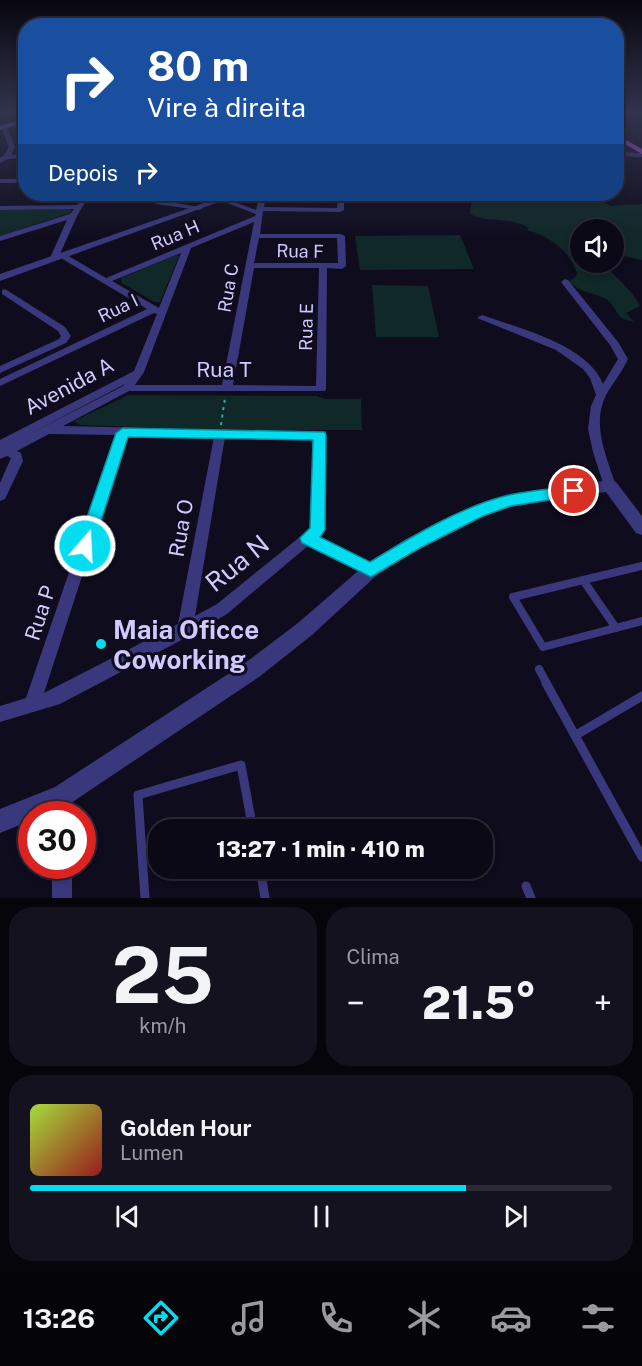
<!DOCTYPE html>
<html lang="pt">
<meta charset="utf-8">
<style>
:root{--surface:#0b0916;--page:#14121f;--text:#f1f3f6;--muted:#9a9aa1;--line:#2b2a35;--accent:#04dcf0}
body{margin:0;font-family:"Public Sans",sans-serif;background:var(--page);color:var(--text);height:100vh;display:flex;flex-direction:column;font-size:22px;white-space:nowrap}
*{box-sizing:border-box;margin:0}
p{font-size:20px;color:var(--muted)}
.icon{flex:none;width:33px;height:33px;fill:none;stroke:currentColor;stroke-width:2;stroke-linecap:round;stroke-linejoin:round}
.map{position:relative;height:898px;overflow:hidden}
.details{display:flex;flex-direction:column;gap:9px;padding:9px;background:#06050c;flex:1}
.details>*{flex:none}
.hud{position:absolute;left:18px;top:18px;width:606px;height:183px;border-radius:24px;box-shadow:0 3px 9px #0003,0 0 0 2px var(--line);background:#1a4fa0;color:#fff;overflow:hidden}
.controls{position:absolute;left:570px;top:219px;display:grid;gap:12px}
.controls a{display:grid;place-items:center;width:54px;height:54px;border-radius:50%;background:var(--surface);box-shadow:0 3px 9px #0003,0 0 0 2px var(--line);font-size:30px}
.speed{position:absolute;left:18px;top:801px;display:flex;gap:12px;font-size:30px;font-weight:700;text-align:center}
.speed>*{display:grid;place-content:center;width:78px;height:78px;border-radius:50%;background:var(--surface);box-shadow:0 3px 9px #0003,0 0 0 2px var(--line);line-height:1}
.speed .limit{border:9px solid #d22;background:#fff;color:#111}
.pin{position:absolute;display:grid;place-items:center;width:51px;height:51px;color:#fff;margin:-26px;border:3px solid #fff;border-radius:50%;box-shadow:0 2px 6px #0007}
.me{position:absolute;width:66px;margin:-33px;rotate:19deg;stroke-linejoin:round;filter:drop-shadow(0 0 4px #0008)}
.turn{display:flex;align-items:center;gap:21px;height:126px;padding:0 30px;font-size:27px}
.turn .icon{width:78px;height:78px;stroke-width:2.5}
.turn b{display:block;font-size:42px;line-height:51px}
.then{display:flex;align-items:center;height:57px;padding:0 30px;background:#0003;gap:12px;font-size:22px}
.big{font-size:45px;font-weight:800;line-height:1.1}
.details .tile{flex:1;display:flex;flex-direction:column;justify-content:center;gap:9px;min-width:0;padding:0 21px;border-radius:24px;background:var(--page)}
.details .dial{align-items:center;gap:0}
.dial b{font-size:78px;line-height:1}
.song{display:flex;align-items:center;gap:18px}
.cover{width:72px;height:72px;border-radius:9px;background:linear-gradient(135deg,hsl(80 70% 55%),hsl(0 70% 35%))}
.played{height:6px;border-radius:3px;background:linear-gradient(90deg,var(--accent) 75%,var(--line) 75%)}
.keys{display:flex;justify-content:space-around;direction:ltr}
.heat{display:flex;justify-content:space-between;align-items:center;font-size:33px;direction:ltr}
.details .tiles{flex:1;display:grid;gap:9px;grid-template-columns:1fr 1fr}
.tile:last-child{grid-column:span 2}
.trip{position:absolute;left:148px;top:819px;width:345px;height:60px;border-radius:24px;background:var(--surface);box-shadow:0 3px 9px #0003,0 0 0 2px var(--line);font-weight:800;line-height:60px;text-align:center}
.tabs{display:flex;height:96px;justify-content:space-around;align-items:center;background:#040409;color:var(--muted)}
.tabs .icon{width:42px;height:42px}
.tabs .on{color:var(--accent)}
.tabs b{font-size:27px;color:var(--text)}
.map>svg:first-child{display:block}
</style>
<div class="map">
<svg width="642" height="898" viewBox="0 0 642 898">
<rect width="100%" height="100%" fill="#0f0c1e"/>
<g fill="#102827">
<path d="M468,194h120l23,12 31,-2v56l-28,-6v-24h-34v32l24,1c11,15 28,26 36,43l-14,7 8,9 -11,-3c-8,-6 -10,-17 -19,-21 -13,-6 -25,-6 -36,-17l7,-3 2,-5c-8,-23 -28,-37 -50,-43l2,-2c-18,-12 -39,-4 -59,-14l2,-15z"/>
<polygon points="71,209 70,213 0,236 0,210"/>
<polygon points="460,235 474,269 360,270 355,236"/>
<polygon points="177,255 179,256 160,302 154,302 122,283 121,278"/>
<polygon points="372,285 428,286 439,337 376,337"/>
<polygon points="128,395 316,396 325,399 361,399 362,430 220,430 80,425 74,421"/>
</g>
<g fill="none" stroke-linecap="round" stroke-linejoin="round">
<polyline stroke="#091c3a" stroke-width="1.5" points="616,117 642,126"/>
<polyline stroke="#2fada4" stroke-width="2" stroke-dasharray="3 4.5" stroke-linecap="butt" points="221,425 225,398"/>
<g stroke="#3a387c" stroke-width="8">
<polyline points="642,566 513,597 543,647 642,621"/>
<polyline points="583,580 616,628"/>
<polyline points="539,669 547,684"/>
</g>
<g stroke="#3a387c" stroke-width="9">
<polyline points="546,683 642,857"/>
<polyline points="576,735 642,696"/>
<polyline points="260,868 265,898"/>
<polyline points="526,886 531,898"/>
<polyline points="145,898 138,795 241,765 253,830"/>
</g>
<g fill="#3a387c" fill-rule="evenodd">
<polygon points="4,125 7,127 15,147 11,155 26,154 26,158 8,159 0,163 0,158 4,156 9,147 1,127"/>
<rect x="0" y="179" width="26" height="4"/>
<path d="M84,194h6l-13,22 -17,38h5l41,24 149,-62 1,-2 -37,-14v-2h4l33,12 4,-16h6l-2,13 73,1 1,-14h6v16l-4,2 -77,-1 -3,23h81l4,2 1,30 -4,3 -15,-1 -1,121 -1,2h-196l-66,35 261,6 2,3 -1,95 -6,7 57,29 2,4 -2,4 -5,2 -5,-2 -57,-29 -82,69 -36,21 -131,69 -60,18v-16l26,-8 90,-263 -67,-1 -32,17 4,2 2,8 -18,38 -5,2v-18l11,-25 -4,-2 -7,3v-19l134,-69 23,-57 -3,-1 -154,73v-7l147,-70 -88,-52 -2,3h-6l-1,-2 17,-38 -67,21v-5l70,-22 4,-5 -74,1v-4l77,-1zM254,222l-32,163h-87l9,-13 47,-124zM259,238h78l1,25h-84zM181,253l-22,55 -47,-27zM254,268h65l-3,118 -83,-1zM125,384l-2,2 -99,51zM128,435l86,2 -36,187 -134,69zM225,437l89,2 -3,89 -94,76 -22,12z"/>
<polygon points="154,194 160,194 158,198 161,200 203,208 199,210 156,204 150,198"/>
<path d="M565,279l3,1 50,62 10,17c-6,13 -15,24 -22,36 -15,30 1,62 10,91l-1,3h-10l-1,-3 -11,-34 -5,-23 3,-23 5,-11 -6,-17 -7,-9 -27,-19 -79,-32 5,-3 3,1c36,13 103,29 118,68l15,-25 -8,-14 -49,-63z"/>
<polygon points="5,289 65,327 71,336 66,343 0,373 0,366 59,339 61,336 58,331 2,294 2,290"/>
<polygon points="63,786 70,788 72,795 72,814 53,814 54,795 56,788"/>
<rect x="52" y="866" width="20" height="32"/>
</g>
<g fill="#3a387c" fill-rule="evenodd">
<polygon points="616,152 642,153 642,157 616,156"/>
<polygon points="230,194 241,194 0,281 0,274"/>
<polygon points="610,480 616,482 642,516 642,535 636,533 606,492 510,507 483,516 418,549 377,575 312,635 259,677 71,803 45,814 32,814 32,820 0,833 0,809 55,787 245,663 298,623 365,565 406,539 471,508 509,495"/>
</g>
<polygon fill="#6563fc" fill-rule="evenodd" points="26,118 26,122 0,130 0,126"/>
<polygon fill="#bb53fc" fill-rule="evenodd" points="616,134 642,149 642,154 616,139"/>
</g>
<linearGradient id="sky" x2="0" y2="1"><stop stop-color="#080710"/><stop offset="0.47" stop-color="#31344c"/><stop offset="1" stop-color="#31344c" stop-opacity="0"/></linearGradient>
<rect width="642" height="238" fill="url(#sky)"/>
<path fill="#04dcf0" stroke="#038f9c" stroke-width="1.5" d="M123,428l202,4 1,3 -1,95 -5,7 50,25c41,-25 92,-56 139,-67 21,-5 44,-6 65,-9l7,5 -7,5 -63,10 -28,10 -65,33 -47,28 -69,-34 -2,-5 10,-10 3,-88 -185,-3 -35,109 -3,4 -5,2 -6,-2 -2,-4 39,-113z"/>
<circle fill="#04dcf0" stroke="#0f0c1e" stroke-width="2" cx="101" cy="644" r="6"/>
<g text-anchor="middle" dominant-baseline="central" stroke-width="6" stroke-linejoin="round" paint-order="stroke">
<g font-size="18" fill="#d0cafe" stroke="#0f0c1e">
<text transform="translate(175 235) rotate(-23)">Rua H</text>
<text transform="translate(300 251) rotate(1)">Rua F</text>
<text transform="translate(228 288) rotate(-80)">Rua C</text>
<text transform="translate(118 308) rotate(-26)">Rua I</text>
<text transform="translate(306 327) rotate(-89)">Rua E</text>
</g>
<g font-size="21" fill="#d0cafe" stroke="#0f0c1e">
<text x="224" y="369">Rua T</text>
<text transform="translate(69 386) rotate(-28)">Avenida A</text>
<text transform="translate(181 528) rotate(-80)">Rua O</text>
<text transform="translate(40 613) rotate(-72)">Rua P</text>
</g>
<g font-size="26" fill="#d0cafe" stroke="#0f0c1e">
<text transform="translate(237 563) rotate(-39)">Rua N</text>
</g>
<g font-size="26" font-weight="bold" fill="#d0cafe" stroke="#0f0c1e" text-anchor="start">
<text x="113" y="629">Maia Oficce<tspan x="113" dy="30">Coworking</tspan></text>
</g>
</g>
</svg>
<div class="controls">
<a><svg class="icon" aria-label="sound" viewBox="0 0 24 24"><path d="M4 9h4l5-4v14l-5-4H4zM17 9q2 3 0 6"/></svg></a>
</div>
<div class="speed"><div class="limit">30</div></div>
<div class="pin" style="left:574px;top:491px;background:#d93025"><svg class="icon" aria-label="arrive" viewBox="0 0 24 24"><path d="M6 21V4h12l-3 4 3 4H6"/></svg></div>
<svg class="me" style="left:85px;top:546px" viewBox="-20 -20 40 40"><circle r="17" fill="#04dcf0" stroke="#fff" stroke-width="3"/><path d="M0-11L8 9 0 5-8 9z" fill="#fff"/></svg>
<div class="trip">13:27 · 1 min · 410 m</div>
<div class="hud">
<div class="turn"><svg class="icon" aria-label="right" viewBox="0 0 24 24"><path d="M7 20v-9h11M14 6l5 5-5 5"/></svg><div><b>80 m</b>Vire à direita</div></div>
<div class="then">Depois<svg class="icon" aria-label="right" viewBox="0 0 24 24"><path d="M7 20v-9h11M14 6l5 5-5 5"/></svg></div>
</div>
</div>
<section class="details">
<div class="tiles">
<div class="tile dial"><b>25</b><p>km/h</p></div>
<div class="tile"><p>Clima</p>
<div class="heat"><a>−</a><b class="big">21.5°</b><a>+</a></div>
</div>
<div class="tile">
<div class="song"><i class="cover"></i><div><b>Golden Hour</b><p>Lumen</p></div></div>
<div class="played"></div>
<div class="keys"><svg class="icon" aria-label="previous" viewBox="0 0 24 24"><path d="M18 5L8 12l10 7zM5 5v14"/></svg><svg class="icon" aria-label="pause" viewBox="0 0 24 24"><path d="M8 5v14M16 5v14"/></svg><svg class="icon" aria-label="next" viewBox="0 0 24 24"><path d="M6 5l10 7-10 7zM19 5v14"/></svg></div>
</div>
</div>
</section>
<nav class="tabs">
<b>13:26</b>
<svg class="icon on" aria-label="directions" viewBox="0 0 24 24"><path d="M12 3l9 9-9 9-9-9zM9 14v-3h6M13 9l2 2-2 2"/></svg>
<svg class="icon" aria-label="music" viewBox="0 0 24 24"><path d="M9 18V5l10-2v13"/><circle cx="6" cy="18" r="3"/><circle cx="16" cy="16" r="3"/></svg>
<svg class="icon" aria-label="phone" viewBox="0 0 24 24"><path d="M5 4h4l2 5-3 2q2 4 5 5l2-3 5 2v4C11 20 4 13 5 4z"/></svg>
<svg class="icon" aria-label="climate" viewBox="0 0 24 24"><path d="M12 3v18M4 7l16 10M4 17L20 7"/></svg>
<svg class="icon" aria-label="car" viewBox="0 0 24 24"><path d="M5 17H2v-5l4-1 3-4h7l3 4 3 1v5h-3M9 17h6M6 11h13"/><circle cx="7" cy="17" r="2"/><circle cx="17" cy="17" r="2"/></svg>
<svg class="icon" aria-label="filters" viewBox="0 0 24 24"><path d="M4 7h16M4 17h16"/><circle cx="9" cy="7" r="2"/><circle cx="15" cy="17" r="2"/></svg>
</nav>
